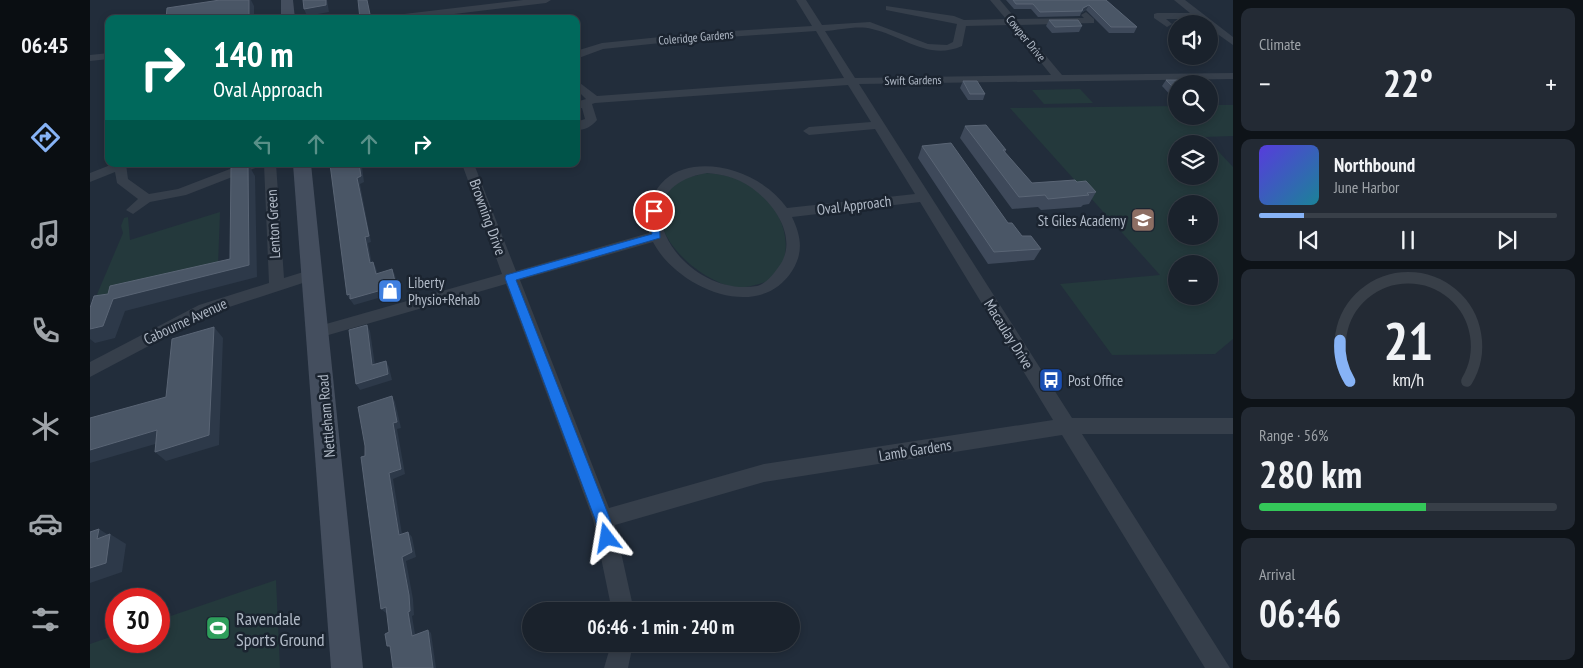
<!DOCTYPE html>
<meta charset="utf-8">
<style>
:root{--surface:#1a222c;--page:#232a34;--text:#f1f3f6;--muted:#9fa4a9;--line:#383f48;--accent:#87b3f6}
body{margin:0;font-family:"PT Sans Narrow",sans-serif;background:var(--page);color:var(--text);height:100vh;display:flex;flex-direction:column;font-size:19px;white-space:nowrap}
*{box-sizing:border-box;margin:0}
p{font-size:16px;color:var(--muted)}
.icon{flex:none;width:28px;height:28px;fill:none;stroke:currentColor;stroke-width:2;stroke-linecap:round;stroke-linejoin:round}
.map{position:relative;flex:1;overflow:hidden}
.drawer{display:flex;flex-direction:column;gap:8px;padding:8px;background:#0e1318;width:350px}
.drawer>*{flex:none}
.guide{position:absolute;left:15px;top:15px;width:475px;height:152px;border-radius:10px;box-shadow:0 2px 8px #0003,0 0 0 1px var(--line);background:#00695c;color:#fff;overflow:hidden}
.fabs{position:absolute;left:1078px;top:15px;display:grid;gap:10px}
.fabs a{display:grid;place-items:center;width:50px;height:50px;border-radius:50%;background:var(--surface);box-shadow:0 2px 8px #0003,0 0 0 1px var(--line);font-size:25px}
.speed{position:absolute;left:15px;top:588px;display:flex;gap:10px;font-size:25px;font-weight:700;text-align:center}
.speed>*{display:grid;place-content:center;width:65px;height:65px;border-radius:50%;background:var(--surface);box-shadow:0 2px 8px #0003,0 0 0 1px var(--line);line-height:1}
.speed .limit{border:8px solid #d22;background:#fff;color:#111}
.pin{position:absolute;display:grid;place-items:center;width:42px;height:42px;color:#fff;margin:-21px;border:2px solid #fff;border-radius:50%;box-shadow:0 1px 5px #0007}
.me{position:absolute;width:55px;margin:-28px;rotate:346deg;stroke-linejoin:round;filter:drop-shadow(0 0 4px #0008)}
.turn{display:flex;align-items:center;gap:18px;height:105px;padding:0 25px;font-size:22px}
.turn .icon{width:65px;height:65px;stroke-width:2.5}
.turn b{display:block;font-size:35px;line-height:42px}
.lanes{display:flex;align-items:center;height:48px;padding:0 25px;background:#0003;justify-content:center;gap:25px;direction:ltr}
.lanes .off{opacity:.35}
.big{font-size:38px;font-weight:700;line-height:1.1}
.drawer .card{flex:1;display:flex;flex-direction:column;justify-content:center;gap:8px;min-width:0;padding:0 18px;border-radius:10px;background:var(--page)}
.drawer .dial{align-items:center;gap:0}
.dial svg{height:130px;overflow:visible;fill:none;stroke:var(--line);stroke-width:7;stroke-linecap:round;text-anchor:middle}
.dial text{fill:var(--text);stroke:none}
.song{display:flex;align-items:center;gap:15px}
.cover{width:60px;height:60px;border-radius:8px;background:linear-gradient(135deg,hsl(250 70% 55%),hsl(190 70% 35%))}
.played{height:5px;border-radius:2px;background:linear-gradient(90deg,var(--accent) 15%,var(--line) 15%)}
.keys{display:flex;justify-content:space-around;direction:ltr}
.heat{display:flex;justify-content:space-between;align-items:center;font-size:28px;direction:ltr}
.charge{height:8px;border-radius:4px;background:linear-gradient(90deg,#34c759 56%,var(--line) 0)}
.trip{position:absolute;left:432px;top:602px;width:278px;height:50px;border-radius:25px;background:var(--surface);box-shadow:0 2px 8px #0003,0 0 0 1px var(--line);font-weight:700;line-height:50px;text-align:center}
main{display:flex;flex:1;min-height:0}
.tab-bar{display:flex;flex-direction:column;width:90px;justify-content:space-around;align-items:center;background:#0a0e12;color:var(--muted)}
.tab-bar .icon{width:35px;height:35px}
.tab-bar .active{color:var(--accent)}
.tab-bar b{font-size:22px;color:var(--text)}
.map>svg:first-child{display:block}
</style>
<main>
<nav class="tab-bar">
<b>06:45</b>
<svg class="icon active" aria-label="directions" viewBox="0 0 24 24"><path d="M12 3l9 9-9 9-9-9zM9 14v-3h6M13 9l2 2-2 2"/></svg>
<svg class="icon" aria-label="music" viewBox="0 0 24 24"><path d="M9 18V5l10-2v13"/><circle cx="6" cy="18" r="3"/><circle cx="16" cy="16" r="3"/></svg>
<svg class="icon" aria-label="phone" viewBox="0 0 24 24"><path d="M5 4h4l2 5-3 2q2 4 5 5l2-3 5 2v4C11 20 4 13 5 4z"/></svg>
<svg class="icon" aria-label="climate" viewBox="0 0 24 24"><path d="M12 3v18M4 7l16 10M4 17L20 7"/></svg>
<svg class="icon" aria-label="car" viewBox="0 0 24 24"><path d="M5 17H2v-5l4-1 3-4h7l3 4 3 1v5h-3M9 17h6M6 11h13"/><circle cx="7" cy="17" r="2"/><circle cx="17" cy="17" r="2"/></svg>
<svg class="icon" aria-label="filters" viewBox="0 0 24 24"><path d="M4 7h16M4 17h16"/><circle cx="9" cy="7" r="2"/><circle cx="15" cy="17" r="2"/></svg>
</nav>
<div class="map">
<svg width="1143" height="668" viewBox="0 0 1143 668">
<rect width="100%" height="100%" fill="#222d3b"/>
<g fill="#24393c" fill-rule="evenodd">
<polygon points="990,89 1003,103 954,104 942,90"/>
<path d="M1119,105h24v31l-28,1 28,30v172l-18,15 -103,1 -52,-71 100,-9 -150,-167 166,-2v10h33zM1086,144h33v32h-33zM1086,204h33v32h-33zM1086,264h33v32h-33z"/>
<path d="M615,173c19,1 38,5 53,18 26,20 41,65 12,89 -3,2 -8,3 -11,4 -9,2 -17,5 -26,3 -38,-8 -100,-64 -60,-102 7,-7 23,-9 32,-12z"/>
<polygon points="130,212 128,266 36,290 32,298 0,311 33,233 31,226 34,218 38,217 40,240"/>
<polygon points="186,580 190,668 0,668 0,644 26,635 26,641 69,641 69,620"/>
</g>
<g fill="none" stroke-linecap="round" stroke-linejoin="round">
<g fill="#363f4b" fill-rule="evenodd">
<polygon points="433,0 461,0 456,3 323,19 292,19 297,16"/>
<path d="M706,0h10l16,25 48,-3 58,22 19,1 6,-3 4,-18 -71,-14v-4l68,10 10,4 42,-1 -16,-19h10l16,19 68,-1 -3,-3 5,-3 8,7v4l-74,2 42,50 171,-2v6l-374,5 213,334h161v16h-151l148,234h-25l-143,-233 -298,47 -149,43 19,86h-22l-19,-92 -87,-235 -188,54 -6,-2 -2,-4 2,-4 190,-54 -40,-110h12l42,107 133,-38c-10,-88 98,-81 138,-25l128,-14 -40,-65 -66,6 -6,-4 6,-4 62,-5 -23,-37 -253,18 -3,1 5,16c-6,7 -12,10 -21,10v-8l9,-3 -3,-11 -6,1v-7l10,-3 -10,-10v-9l21,16 247,-18 -28,-47 -117,8 -96,10 -27,10v-8l26,-8 97,-10 113,-7zM921,25l40,50 -196,3 -30,-47c15,-1 33,-6 47,-2 32,7 56,32 90,17l4,-20zM617,173c12,1 22,3 33,8 30,14 63,57 37,88 -5,7 -12,15 -20,17 -75,13 -145,-97 -50,-113zM830,202l133,218 -289,44 -155,44 -89,-228 133,-38c23,45 105,82 139,29 12,-19 9,-35 0,-54z"/>
<polygon points="1084,0 1095,0 1143,37 1143,45 1119,28 1119,24 1114,24 1107,19 1076,19 1082,24 1077,27 1064,18 1064,14 1067,13 1100,13"/>
<polygon points="19,53 19,59 0,61 0,55"/>
<polygon points="23,164 36,164 38,179 59,194 88,189 153,164 170,164 168,167 96,195 60,202 43,214 36,210 48,199 27,183 25,172 0,182 0,173"/>
<polygon points="174,164 186,164 194,278 223,269 228,270 230,274 228,278 121,313 0,377 0,362 109,305 179,283"/>
<polygon points="521,644 543,644 538,668 514,668"/>
</g>
<g fill="#444e5e" fill-rule="evenodd">
<polygon points="191,0 203,0 205,19 191,19"/>
<polygon points="203,164 221,164 273,668 241,668"/>
</g>
</g>
<g fill="#3e495a">
<polygon points="916,0 1016,0 1047,27 1044,33 1019,33 996,10 991,13 990,16 948,17 941,9 924,9"/>
<polygon points="959,20 992,26 989,32 962,33 956,26"/>
<polygon points="1076,80 1086,84 1086,100 1085,100 1072,86"/>
<polygon points="873,81 895,94 893,100 878,100 870,88"/>
<polygon points="875,126 916,150 915,153 942,183 987,182 1006,192 999,204 993,205 991,207 951,210 948,207 922,209 870,138"/>
<polygon points="832,146 932,236 951,249 944,260 898,264 828,158"/>
</g>
<g fill="#2d3949">
<polygon points="159,0 161,0 164,6 164,19 138,19"/>
<polygon points="236,0 237,0 239,12 217,16 214,9"/>
<polygon points="999,5 996,10 991,13 993,8"/>
<polygon points="158,164 165,176 167,277 35,311 25,338 5,343 0,339 0,329 23,299 159,265"/>
<polygon points="269,164 270,164 272,167 274,182 270,184 281,242 278,243 283,269 280,263 275,237 267,178"/>
<polygon points="283,262 286,268 289,279 286,274"/>
<polygon points="302,269 305,275 309,292 264,305 257,295"/>
<polygon points="277,325 280,331 286,372 282,365"/>
<polygon points="124,327 133,338 129,445 76,461 65,452"/>
<polygon points="296,361 299,367 302,380 270,390 266,384"/>
<polygon points="302,396 305,402 311,428 307,429 315,474 303,479 313,540 309,535 299,473 303,423"/>
<polygon points="67,430 79,440 0,463 0,450"/>
<polygon points="9,529 20,536 20,534 36,544 32,572 0,583 0,568 7,539"/>
<polygon points="318,532 322,537 326,557 316,561 323,599 324,615 322,616 326,640 322,636 318,612 312,557"/>
<polygon points="296,607 300,612 296,613 291,609"/>
<polygon points="338,630 341,633 346,668 343,668"/>
</g>
<g fill="#4a5666" stroke="#5a6575">
<polygon points="130,0 159,0 159,15 138,19 104,19 104,17 95,19 76,19 77,8"/>
<polygon points="213,0 236,0 236,5 214,9"/>
<polygon points="268,0 277,0 281,19 270,19"/>
<polygon points="923,0 1016,0 1047,27 1021,27 999,5 993,8 992,11 950,12 943,4 926,4"/>
<polygon points="959,20 988,20 992,26 965,27"/>
<polygon points="1076,80 1107,80 1111,84 1086,84 1086,90"/>
<polygon points="873,81 887,81 895,94 880,94"/>
<polygon points="896,125 916,150 913,150 942,183 985,180 987,182 996,181 1006,192 997,193 999,195 958,199 955,195 929,197 875,126"/>
<polygon points="861,143 918,223 922,223 932,236 941,236 951,249 904,252 832,146"/>
<polygon points="157,164 158,164 159,265 23,299 13,326 0,329 0,308 4,296 18,294 20,286 140,259 141,168"/>
<polygon points="240,164 269,164 271,176 267,178 279,236 275,237 280,263 283,262 286,274 302,269 306,286 260,299 260,294 257,295"/>
<polygon points="277,325 282,365 296,361 298,374 266,384 259,330"/>
<polygon points="124,327 119,435 65,452 67,430 0,450 0,418 76,397 82,339"/>
<polygon points="302,396 307,422 303,423 311,469 299,473 309,535 318,532 322,552 312,557 319,595 320,611 318,612 322,636 338,630 343,668 303,668 300,646 297,646 295,634 299,632 296,607 291,609 271,457 275,456 275,446 268,407"/>
<polygon points="9,529 7,539 20,534 16,563 0,568 0,532"/>
</g>
<polygon fill="#1a73e8" stroke="#114b97" points="564,208 569,211 570,238 426,280 520,519 524,538 522,543 517,545 512,543 505,519 415,278 416,275 562,234 559,211"/>
<defs>
<symbol id="school-square" viewBox="-11 -11 22 22"><rect x="-9" y="-9" width="18" height="18" rx="4" fill="#8d6e63" stroke="#1b2430"/><path d="M0-5L7-2L0 1L-7-2ZM-4 1L0 2.5L4 1V4Q0 6-4 4Z" fill="#fff"/></symbol>
<symbol id="shop-square" viewBox="-11 -11 22 22"><rect x="-9" y="-9" width="18" height="18" rx="4" fill="#3f7fe0" stroke="#1b2430"/><path d="M-5-2.5h2.3a2.7 3.5 0 0 1 5.4 0H5L5.5 6h-11ZM-1.5-2.5h3a1.5 2.3 0 0 0-3 0Z" fill="#fff"/></symbol>
<symbol id="bus-square" viewBox="-11 -11 22 22"><rect x="-9" y="-9" width="18" height="18" rx="4" fill="#1a4fb4" stroke="#1b2430"/><path d="M-5-6H5V4H4V6H2V4H-2V6H-4V4H-5ZM-3.5-4V0h7V-4ZM-3.5 1.2v1.5H-2V1.2ZM2 1.2v1.5H3.5V1.2Z" fill="#fff"/></symbol>
<symbol id="stadium-square" viewBox="-11 -11 22 22"><rect x="-9" y="-9" width="18" height="18" rx="4" fill="#2e9e5b" stroke="#1b2430"/><path d="M0-5a6.5 5 0 1 0 0 10a6.5 5 0 1 0 0-10ZM-3.5-1.8h7v3.6h-7Z" fill="#fff"/></symbol>
</defs>
<g fill-rule="evenodd">
<use href="#school-square" x="1039" y="206" width="28" height="28"/>
<use href="#shop-square" x="286" y="277" width="28" height="28"/>
<use href="#bus-square" x="947" y="366" width="28" height="28"/>
<use href="#stadium-square" x="114" y="614" width="28" height="28"/>
</g>
<g text-anchor="middle" dominant-baseline="central" stroke-width="5" stroke-linejoin="round" paint-order="stroke">
<g font-size="12" fill="#b1bac7" stroke="#1b2430">
<text transform="translate(606 37) rotate(-5)">Coleridge Gardens</text>
<text transform="translate(936 38) rotate(51)">Cowper Drive</text>
<text transform="translate(823 80) rotate(-1)">Swift Gardens</text>
</g>
<g font-size="15" fill="#b1bac7" stroke="#1b2430">
<text transform="translate(764 205) rotate(-7)">Oval Approach</text>
<text transform="translate(398 217) rotate(70)">Browning Drive</text>
<text transform="translate(183 224) rotate(-93)">Lenton Green</text>
<text transform="translate(95 321) rotate(-25)">Cabourne Avenue</text>
<text transform="translate(919 334) rotate(58)">Macaulay Drive</text>
<text transform="translate(236 416) rotate(-95)">Nettleham Road</text>
<text transform="translate(825 450) rotate(-9)">Lamb Gardens</text>
</g>
<g font-size="15" fill="#b1bac7" stroke="#1b2430" text-anchor="start">
<text x="1036" y="220" text-anchor="end">St Giles Academy</text>
<text x="318" y="282">Liberty<tspan x="318" dy="17">Physio+Rehab</tspan></text>
<text x="978" y="380">Post Office</text>
</g>
<g font-size="18" fill="#b1bac7" stroke="#1b2430" text-anchor="start">
<text x="146" y="618">Ravendale<tspan x="146" dy="21">Sports Ground</tspan></text>
</g>
</g>
</svg>
<div class="fabs">
<a><svg class="icon" aria-label="sound" viewBox="0 0 24 24"><path d="M4 9h4l5-4v14l-5-4H4zM17 9q2 3 0 6"/></svg></a>
<a><svg class="icon" aria-label="search" viewBox="0 0 24 24"><circle cx="10" cy="10" r="6"/><path d="M15 15l6 6"/></svg></a>
<a><svg class="icon" aria-label="layers" viewBox="0 0 24 24"><path d="M12 4l9 5-9 5-9-5zM3 14l9 5 9-5"/></svg></a>
<a>+</a>
<a>−</a>
</div>
<div class="speed"><div class="limit">30</div></div>
<div class="pin" style="left:564px;top:211px;background:#d93025"><svg class="icon" aria-label="arrive" viewBox="0 0 24 24"><path d="M6 21V4h12l-3 4 3 4H6"/></svg></div>
<svg class="me" style="left:517px;top:538px" viewBox="-20 -20 40 40"><path d="M0-17L14 15 0 8-14 15z" fill="#1a73e8" stroke="#fff" stroke-width="4"/></svg>
<div class="trip">06:46 · 1 min · 240 m</div>
<div class="guide">
<div class="turn"><svg class="icon" aria-label="right" viewBox="0 0 24 24"><path d="M7 20v-9h11M14 6l5 5-5 5"/></svg><div><b>140 m</b>Oval Approach</div></div>
<div class="lanes"><svg class="icon off" aria-label="left" viewBox="0 0 24 24"><path d="M17 20v-9H6M10 6l-5 5 5 5"/></svg><svg class="icon off" aria-label="ahead" viewBox="0 0 24 24"><path d="M12 20V5M6 11l6-6 6 6"/></svg><svg class="icon off" aria-label="ahead" viewBox="0 0 24 24"><path d="M12 20V5M6 11l6-6 6 6"/></svg><svg class="icon" aria-label="right" viewBox="0 0 24 24"><path d="M7 20v-9h11M14 6l5 5-5 5"/></svg></div>
</div>
</div>
<section class="drawer">
<div class="card"><p>Climate</p>
<div class="heat"><a>−</a><b class="big">22°</b><a>+</a></div>
</div>
<div class="card">
<div class="song"><i class="cover"></i><div><b>Northbound</b><p>June Harbor</p></div></div>
<div class="played"></div>
<div class="keys"><svg class="icon" aria-label="previous" viewBox="0 0 24 24"><path d="M18 5L8 12l10 7zM5 5v14"/></svg><svg class="icon" aria-label="pause" viewBox="0 0 24 24"><path d="M8 5v14M16 5v14"/></svg><svg class="icon" aria-label="next" viewBox="0 0 24 24"><path d="M6 5l10 7-10 7zM19 5v14"/></svg></div>
</div>
<div class="card dial"><svg viewBox="0 0 100 80">
<path d="M14 69A42 42 0 1 1 86 69"/>
<path d="M14 69A42 42 0 0 1 8 44" stroke="#87b3f6"/>
<text x="50" y="56" font-size="32" font-weight="700">21</text>
<text x="50" y="72" font-size="11">km/h</text>
</svg></div>
<div class="card"><p>Range · 56%</p><b class="big">280 km</b><div class="charge"></div></div>
<div class="card"><p>Arrival</p><b class="big">06:46</b></div>
</section>
</main>
